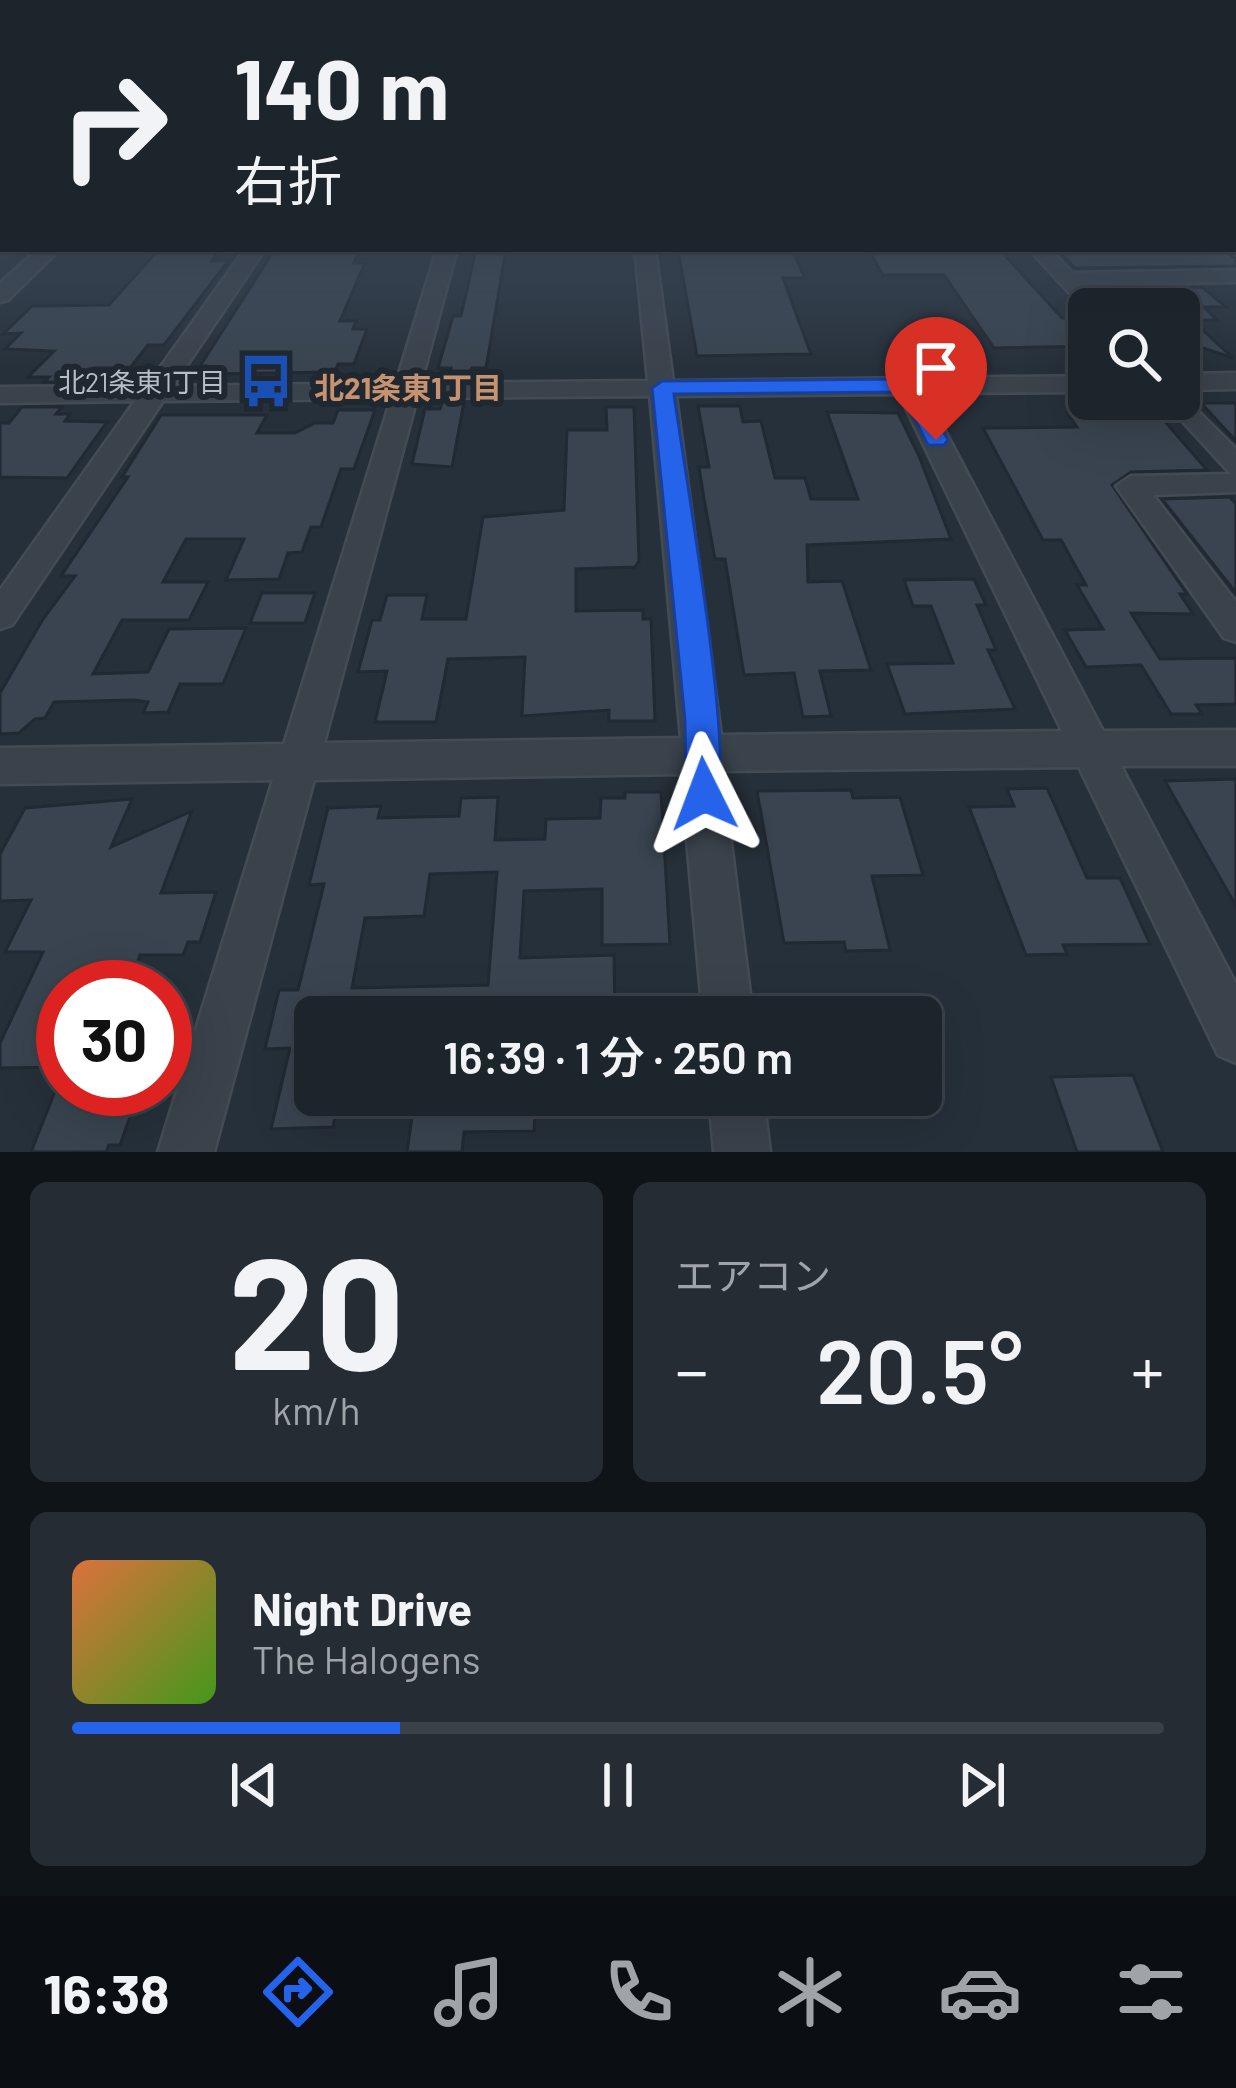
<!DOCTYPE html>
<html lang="ja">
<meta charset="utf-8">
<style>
:root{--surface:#1c242c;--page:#252c34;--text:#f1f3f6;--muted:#a0a4a9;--line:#3a4148;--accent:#2563eb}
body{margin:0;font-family:Barlow,"Noto Sans JP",sans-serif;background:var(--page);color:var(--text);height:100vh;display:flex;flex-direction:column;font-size:45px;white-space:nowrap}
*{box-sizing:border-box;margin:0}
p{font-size:39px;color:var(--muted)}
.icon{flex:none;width:66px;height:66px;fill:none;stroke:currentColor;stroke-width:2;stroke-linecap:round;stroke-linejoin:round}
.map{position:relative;height:1152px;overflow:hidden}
.sheet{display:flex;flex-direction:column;gap:30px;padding:30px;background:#0f1418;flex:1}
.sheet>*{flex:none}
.guide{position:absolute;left:0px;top:0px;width:1236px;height:252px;box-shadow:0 12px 48px #0002,0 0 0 3px var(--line);background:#1c242c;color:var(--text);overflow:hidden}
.tools{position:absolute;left:1068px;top:288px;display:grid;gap:24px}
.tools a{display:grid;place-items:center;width:132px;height:132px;border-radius:18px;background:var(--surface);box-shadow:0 12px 48px #0002,0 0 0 3px var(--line);font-size:60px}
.speed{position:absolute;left:36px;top:960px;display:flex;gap:24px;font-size:60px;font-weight:700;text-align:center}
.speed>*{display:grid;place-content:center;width:156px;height:156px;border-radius:50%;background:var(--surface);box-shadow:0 12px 48px #0002,0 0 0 3px var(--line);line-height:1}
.speed .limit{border:18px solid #d22;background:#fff;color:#111}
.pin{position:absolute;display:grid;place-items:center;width:102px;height:102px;color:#fff;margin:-123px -51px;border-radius:50% 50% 50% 0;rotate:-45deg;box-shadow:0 0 12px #0007}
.pin .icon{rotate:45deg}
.me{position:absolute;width:132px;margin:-66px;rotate:357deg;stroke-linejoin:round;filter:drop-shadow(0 0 9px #0008)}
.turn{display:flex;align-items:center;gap:42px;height:252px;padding:0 36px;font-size:54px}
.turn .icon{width:156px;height:156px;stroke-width:2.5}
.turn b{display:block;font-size:84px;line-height:102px}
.big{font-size:90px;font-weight:600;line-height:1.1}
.sheet .card{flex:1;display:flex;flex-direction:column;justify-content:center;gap:18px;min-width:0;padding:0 42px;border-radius:18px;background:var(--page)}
.sheet .dial{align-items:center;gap:0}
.dial b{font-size:156px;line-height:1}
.song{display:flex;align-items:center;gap:36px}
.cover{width:144px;height:144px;border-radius:18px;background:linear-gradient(135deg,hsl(20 70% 55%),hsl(100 70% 35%))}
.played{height:12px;border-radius:6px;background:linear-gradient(90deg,var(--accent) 30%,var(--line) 30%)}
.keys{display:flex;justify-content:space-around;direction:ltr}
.heat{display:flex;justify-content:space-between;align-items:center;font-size:66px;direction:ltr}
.sheet .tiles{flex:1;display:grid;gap:30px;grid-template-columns:1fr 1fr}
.card:last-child{grid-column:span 2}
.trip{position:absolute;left:294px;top:996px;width:648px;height:120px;border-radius:18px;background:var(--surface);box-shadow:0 12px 48px #0002,0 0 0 3px var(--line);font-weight:600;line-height:120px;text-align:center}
.dock{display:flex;height:192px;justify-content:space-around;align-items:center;background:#0b0e12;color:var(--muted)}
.dock .icon{width:84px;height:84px}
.dock .current{color:var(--accent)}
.dock b{font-size:54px;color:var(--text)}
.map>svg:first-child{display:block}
</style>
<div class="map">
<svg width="1236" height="1152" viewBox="0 0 1236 1152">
<rect width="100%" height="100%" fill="#26303a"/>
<g fill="#394450" stroke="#212932" stroke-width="3" fill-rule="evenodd">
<polygon points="159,249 221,249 212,261 229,260 164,345 148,345 130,368 94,368 83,382 44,382 49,377 28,377 54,351 5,349 21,333 3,334 32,306 109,305"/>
<polygon points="275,249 360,249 354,263 365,263 340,321 356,321 353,329 367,329 354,364 338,364 335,372 202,374 206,366 200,366"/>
<polygon points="476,249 506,249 486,368 472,368 469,378 448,378 451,368 438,368 453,316 461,316"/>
<polygon points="792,249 805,278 783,278 811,354 697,356 678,250"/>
<polygon points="868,249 999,249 1062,318 1089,318 1089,346 994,348 944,275 883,275"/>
<polygon points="1057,249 1221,249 1236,258 1236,266 1075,268"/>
<polygon points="1202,287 1226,307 1204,307 1217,320 1192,320 1233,358 1179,340 1179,309 1114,309 1096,289"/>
<polygon points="442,402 464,402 452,467 412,464 425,409 440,409"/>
<polygon points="1149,403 1207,470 1131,472 1112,485 1187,594 1180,594 1193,614 1131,613 1160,659 1236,658 1236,704 1196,705 1202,714 1171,714 1141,665 1086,667 1065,630 1103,629 1077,585 1086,585 1061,540 1043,540 983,428 1077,427 1067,413 1079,413 1072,404"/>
<polygon points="1201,403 1236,403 1236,441"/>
<polygon points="698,406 740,406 743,422 761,421 775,478 805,478 811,499 858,499 827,412 898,413 919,456 951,539 807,545 808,582 842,581 871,670 820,671 831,716 803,717 794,673 744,675 725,559 715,559 704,499 699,467 709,467"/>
<polygon points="22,407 62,407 56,414 70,414 65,421 107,422 67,478 0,477 0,423 9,423"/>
<polygon points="606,407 634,407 639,561 635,567 576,569 576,611 643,610 643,619 651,619 655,721 609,721 609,710 522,716 525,657 448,659 436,722 375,722 387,671 358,672 372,620 380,620 387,595 427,595 422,619 466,619 483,517 564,510 567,430 607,430"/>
<polygon points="338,410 375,410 354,469 341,469 321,527 311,527 302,552 288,553 279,579 226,580 244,539 186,539 163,582 208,582 189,620 122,620 93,674 148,672 169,629 246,628 223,684 180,684 168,712 143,713 148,702 134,700 54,702 45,718 35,719 19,733 0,734 0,693 43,619 75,576 61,576 128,477 122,477 161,415 267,415 257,433 295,433 315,423 333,423"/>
<polygon points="1230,497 1236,504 1236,593 1162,499"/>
<polygon points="974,579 986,605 977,605 996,650 988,650 1015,709 905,714 887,664 953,663 931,606 913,606 904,580"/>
<polygon points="262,593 315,593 305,623 250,623"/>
<polygon points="1236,779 1236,906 1165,781"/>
<polygon points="1047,788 1087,878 1120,878 1150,944 1063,945 1067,954 1026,955 969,807 1014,806 1007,789"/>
<polygon points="851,790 853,798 900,797 923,875 872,876 890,950 846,951 844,942 784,943 757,791"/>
<path d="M625,792h36l9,152 -68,1v-56l-78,2 -4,67 94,-3 1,62h-300v78h24l-6,32 -62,2 19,-81 -25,1 14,-59h19l26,-106 -15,1 19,-77 53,-2 -3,12 81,-2 2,-18 37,-1 -3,43 50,-1 1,-20 54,-1 1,-20h24zM497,872l-9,113 -136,3 13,-70 59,-2 6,-42z"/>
<polygon points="132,799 111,847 192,811 161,893 216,892 200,942 188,942 183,955 140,955 129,987 63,987 63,1067 0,1068 0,1043 43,952 5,952 31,900 0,901 0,854 25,808"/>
<polygon points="1133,1075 1163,1152 1077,1152 1051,1077"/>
<polygon points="56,1089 140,1089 120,1145 109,1145 106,1152 31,1152"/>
<polygon points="415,1095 536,1095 534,1131 464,1132 462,1152 407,1152"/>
</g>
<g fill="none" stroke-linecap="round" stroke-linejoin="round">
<defs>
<g id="minor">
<polygon points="1233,240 1236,241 1236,254 1225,249 1233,249"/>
<polygon points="38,249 60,249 8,300 0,302 0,283"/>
<path d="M245,249h20l-92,137 223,-3 41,-134h20l-36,134 227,-2 -13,-132h20l18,132 416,-5v16l-164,1 178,338 133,-1v36h-115l115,218v79l-18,-8 -139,-288 -357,4 31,246h-50l-22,-243 -367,6 -100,372h-56l115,-372 -273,4v-36l284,-4 107,-345 -228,2 -151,224 -12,4v-39l135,-189 -135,2v-16l147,-1zM899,394l163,337 -341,4 -45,-339zM650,396l31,342 -357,5 93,-345z"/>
<polygon points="1029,249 1050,249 1072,273 1236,270 1236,282 1084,285 1105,309 1089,309 1089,314"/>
<polygon points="1236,373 1236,389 1179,390 1179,374"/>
<polygon points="1179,392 1236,449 1236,492 1153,495 1236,602 1236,642 1224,638 1116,486 1131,476 1231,474 1162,399 1179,399"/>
<polygon points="709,1095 763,1095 770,1152 714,1152"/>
</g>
</defs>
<use href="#minor" stroke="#434b54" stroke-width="5"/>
<use href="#minor" fill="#3a424b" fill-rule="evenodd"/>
</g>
<linearGradient id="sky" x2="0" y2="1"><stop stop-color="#151a20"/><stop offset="0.56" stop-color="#414e60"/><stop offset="1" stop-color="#414e60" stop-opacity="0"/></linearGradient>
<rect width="1236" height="370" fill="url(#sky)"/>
<path fill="#2563eb" stroke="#184099" stroke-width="3" d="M908,379l11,7 29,54 -4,5h-16l-27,-53 -227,2c9,68 62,367 42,411l-12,5 -13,-5 -5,-11 -1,-74 -33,-332 10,-7z"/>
<defs>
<symbol id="bus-bare" viewBox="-9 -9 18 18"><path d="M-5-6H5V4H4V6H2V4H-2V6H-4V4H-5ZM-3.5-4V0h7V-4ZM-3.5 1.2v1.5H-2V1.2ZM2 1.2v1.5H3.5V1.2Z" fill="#1a4fb4" stroke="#1f2730" stroke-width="2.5" paint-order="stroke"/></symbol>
</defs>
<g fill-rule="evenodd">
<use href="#bus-bare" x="228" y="343" width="76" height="76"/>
</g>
<g text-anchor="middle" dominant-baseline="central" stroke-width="12" stroke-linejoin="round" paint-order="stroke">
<g font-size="27" fill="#b6bdc6" stroke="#1f2730" text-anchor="end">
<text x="226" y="381">北21条東1丁目</text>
</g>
<g font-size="30" font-weight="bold" fill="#c7926f" stroke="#1f2730">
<text x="408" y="387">北21条東1丁目</text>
</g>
</g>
</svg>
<div class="tools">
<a><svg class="icon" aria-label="search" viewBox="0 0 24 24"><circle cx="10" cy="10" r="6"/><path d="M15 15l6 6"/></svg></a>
</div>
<div class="speed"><div class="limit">30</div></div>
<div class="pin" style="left:936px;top:440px;background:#d93025"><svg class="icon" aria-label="arrive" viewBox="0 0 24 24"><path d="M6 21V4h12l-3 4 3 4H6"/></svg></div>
<svg class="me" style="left:704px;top:794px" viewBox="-20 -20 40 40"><path d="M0-17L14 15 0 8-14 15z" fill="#2563eb" stroke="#fff" stroke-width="4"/></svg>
<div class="trip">16:39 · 1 分 · 250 m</div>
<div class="guide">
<div class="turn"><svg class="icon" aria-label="right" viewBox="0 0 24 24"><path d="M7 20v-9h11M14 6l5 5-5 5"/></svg><div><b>140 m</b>右折</div></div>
</div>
</div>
<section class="sheet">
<div class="tiles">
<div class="card dial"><b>20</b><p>km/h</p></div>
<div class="card"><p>エアコン</p>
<div class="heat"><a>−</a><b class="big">20.5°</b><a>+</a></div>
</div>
<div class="card">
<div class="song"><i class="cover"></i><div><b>Night Drive</b><p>The Halogens</p></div></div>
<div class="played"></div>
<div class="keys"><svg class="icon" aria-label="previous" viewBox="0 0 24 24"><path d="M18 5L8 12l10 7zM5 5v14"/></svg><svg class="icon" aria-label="pause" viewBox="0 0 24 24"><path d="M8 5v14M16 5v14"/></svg><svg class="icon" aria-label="next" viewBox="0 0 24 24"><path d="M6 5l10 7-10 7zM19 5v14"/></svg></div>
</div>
</div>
</section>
<nav class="dock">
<b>16:38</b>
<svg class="icon current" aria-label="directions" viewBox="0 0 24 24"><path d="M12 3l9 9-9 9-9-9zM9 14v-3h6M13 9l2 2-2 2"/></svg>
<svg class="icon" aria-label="music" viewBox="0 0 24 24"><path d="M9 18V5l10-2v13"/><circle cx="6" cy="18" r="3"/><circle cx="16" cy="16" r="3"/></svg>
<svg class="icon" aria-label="phone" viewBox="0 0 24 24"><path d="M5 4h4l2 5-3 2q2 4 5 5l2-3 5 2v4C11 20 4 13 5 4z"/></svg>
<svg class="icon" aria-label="climate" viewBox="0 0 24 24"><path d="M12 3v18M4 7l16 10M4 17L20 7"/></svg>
<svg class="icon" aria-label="car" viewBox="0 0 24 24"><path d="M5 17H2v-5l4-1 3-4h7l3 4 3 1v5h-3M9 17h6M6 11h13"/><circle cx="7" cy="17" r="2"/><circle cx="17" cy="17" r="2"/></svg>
<svg class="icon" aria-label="filters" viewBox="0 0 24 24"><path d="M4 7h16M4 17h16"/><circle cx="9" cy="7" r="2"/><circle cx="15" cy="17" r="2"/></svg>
</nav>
